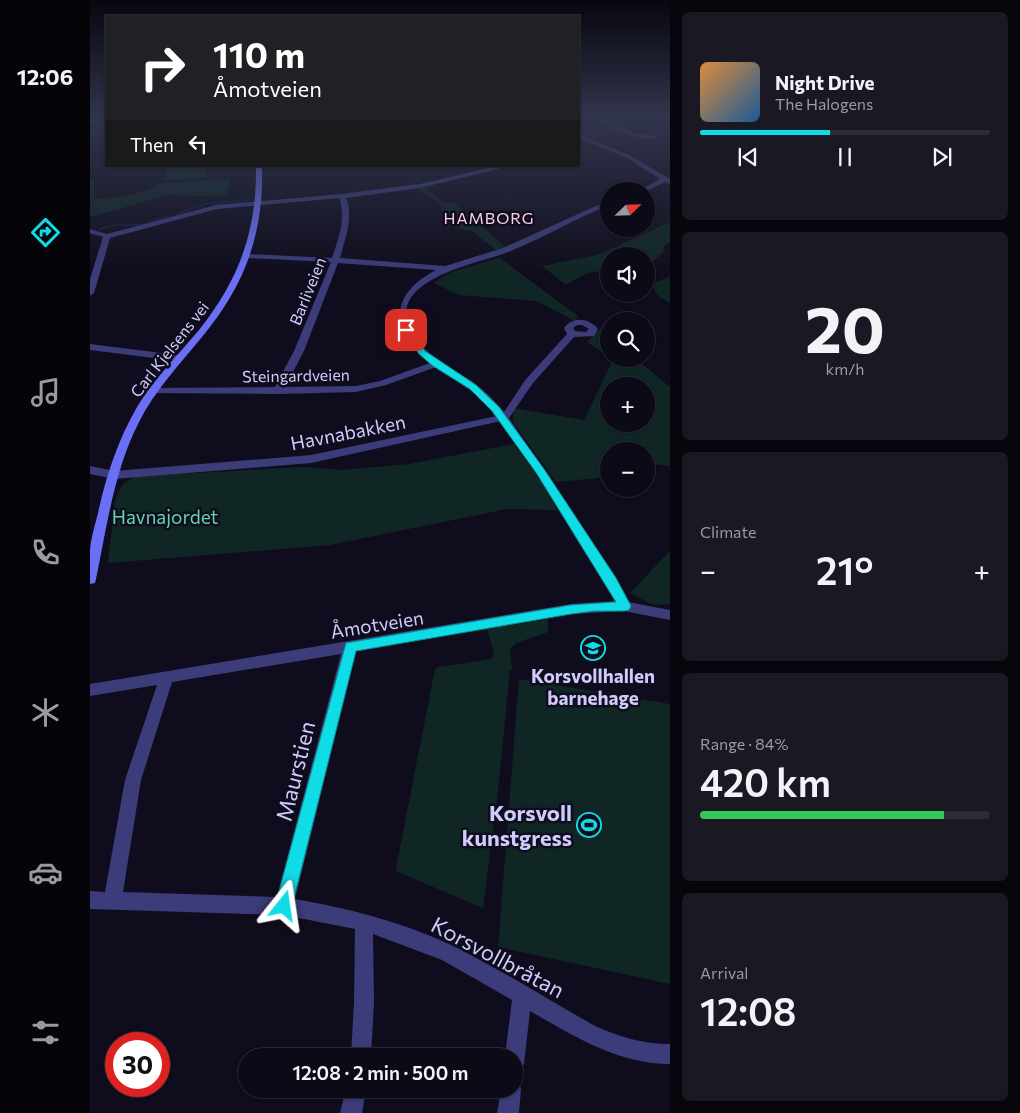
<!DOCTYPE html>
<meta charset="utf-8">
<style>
:root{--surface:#0b0a16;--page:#191823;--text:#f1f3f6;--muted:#9a9aa1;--line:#2b2b35;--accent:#0fdce4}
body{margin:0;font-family:Commissioner,sans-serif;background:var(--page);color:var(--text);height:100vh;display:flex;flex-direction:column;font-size:19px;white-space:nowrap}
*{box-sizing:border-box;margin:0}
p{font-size:16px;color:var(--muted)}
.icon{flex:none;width:28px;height:28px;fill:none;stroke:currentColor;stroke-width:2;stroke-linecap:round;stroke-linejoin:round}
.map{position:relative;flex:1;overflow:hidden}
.panel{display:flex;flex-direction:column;gap:12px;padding:12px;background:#06060c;width:350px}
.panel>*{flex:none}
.top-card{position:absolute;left:15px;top:15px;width:475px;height:152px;border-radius:0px;box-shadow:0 1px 4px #0004,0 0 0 1px var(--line);background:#202124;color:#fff;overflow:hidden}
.needle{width:32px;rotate:67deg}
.fabs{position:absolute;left:510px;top:182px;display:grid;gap:10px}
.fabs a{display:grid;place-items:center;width:55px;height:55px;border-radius:50%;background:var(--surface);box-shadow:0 1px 4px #0004,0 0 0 1px var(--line);font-size:25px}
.speed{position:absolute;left:15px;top:1032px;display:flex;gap:10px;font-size:25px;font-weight:700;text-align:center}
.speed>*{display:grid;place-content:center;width:65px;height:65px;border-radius:50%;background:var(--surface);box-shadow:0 1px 4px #0004,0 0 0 1px var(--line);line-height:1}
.speed .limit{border:8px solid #d22;background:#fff;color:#111}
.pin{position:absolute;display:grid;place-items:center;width:42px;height:42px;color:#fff;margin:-21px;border-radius:10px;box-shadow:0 2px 8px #0006}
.me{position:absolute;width:55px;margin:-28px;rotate:15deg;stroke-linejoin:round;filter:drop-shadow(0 0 4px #0008)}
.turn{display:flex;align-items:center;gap:18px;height:105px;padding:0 25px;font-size:22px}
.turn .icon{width:65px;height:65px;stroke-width:2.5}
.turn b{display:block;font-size:35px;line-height:42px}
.then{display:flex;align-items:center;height:48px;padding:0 25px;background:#0003;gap:10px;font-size:19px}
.big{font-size:38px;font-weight:600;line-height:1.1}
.panel .widget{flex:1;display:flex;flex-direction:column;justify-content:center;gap:8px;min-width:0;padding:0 18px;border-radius:8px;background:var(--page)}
.panel .dial{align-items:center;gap:0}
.dial b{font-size:65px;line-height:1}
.song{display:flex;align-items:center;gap:15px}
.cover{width:60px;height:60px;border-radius:8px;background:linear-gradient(135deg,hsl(30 70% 55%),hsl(210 70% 35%))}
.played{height:5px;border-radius:2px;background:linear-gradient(90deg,var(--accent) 45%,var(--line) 45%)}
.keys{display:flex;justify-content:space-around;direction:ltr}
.heat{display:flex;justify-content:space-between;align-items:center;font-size:28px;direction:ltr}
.charge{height:8px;border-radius:4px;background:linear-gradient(90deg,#34c759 84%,var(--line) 0)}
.trip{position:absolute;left:148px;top:1048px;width:285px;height:50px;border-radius:25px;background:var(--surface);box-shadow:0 1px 4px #0004,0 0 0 1px var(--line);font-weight:600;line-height:50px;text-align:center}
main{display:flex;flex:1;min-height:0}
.menu{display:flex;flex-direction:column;width:90px;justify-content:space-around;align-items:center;background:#040409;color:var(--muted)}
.menu .icon{width:35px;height:35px}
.menu .current{color:var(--accent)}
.menu b{font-size:22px;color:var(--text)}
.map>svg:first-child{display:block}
</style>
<main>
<nav class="menu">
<b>12:06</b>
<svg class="icon current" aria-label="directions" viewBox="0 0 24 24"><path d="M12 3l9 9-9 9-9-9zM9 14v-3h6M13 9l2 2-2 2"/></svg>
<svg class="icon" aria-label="music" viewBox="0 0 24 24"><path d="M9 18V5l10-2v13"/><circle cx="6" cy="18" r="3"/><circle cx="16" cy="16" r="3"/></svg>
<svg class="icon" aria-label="phone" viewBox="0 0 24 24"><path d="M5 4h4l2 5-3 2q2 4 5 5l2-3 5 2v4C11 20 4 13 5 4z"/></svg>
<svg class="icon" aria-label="climate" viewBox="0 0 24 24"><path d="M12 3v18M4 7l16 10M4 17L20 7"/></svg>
<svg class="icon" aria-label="car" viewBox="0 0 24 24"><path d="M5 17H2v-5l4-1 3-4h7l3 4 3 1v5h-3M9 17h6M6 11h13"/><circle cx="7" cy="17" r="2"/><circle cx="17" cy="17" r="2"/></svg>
<svg class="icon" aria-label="filters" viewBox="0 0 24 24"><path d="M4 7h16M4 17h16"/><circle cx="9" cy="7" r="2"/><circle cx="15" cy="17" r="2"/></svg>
</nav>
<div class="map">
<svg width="580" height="1113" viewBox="0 0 580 1113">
<rect width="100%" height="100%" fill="#0f0d1d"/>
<g fill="#102624" fill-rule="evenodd">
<polygon points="77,166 116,166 115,178 76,180"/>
<polygon points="0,178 4,180 4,199 37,196 59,190 72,183 140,179 137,197 79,195 0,217"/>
<polygon points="338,187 337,189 353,203 364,203 416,247 407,251 382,231 355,226 350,203 329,190 331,188"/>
<path d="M580,222v20l-7,5 2,4 -19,16v-11h-37v17c-13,-6 -32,5 -43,12l-24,-19 56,-11z"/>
<polygon points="410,258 488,316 485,321 446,301 369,295 344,283 361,272"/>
<polygon points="578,277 580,278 580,303 567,295 562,284"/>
<polygon points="509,329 519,337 519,357 497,342"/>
<path d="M521,359h25l34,28v79l-24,-3v-12h-37v26l-53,5 -43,-60v-14l71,12 29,-60zM519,386h37v38h-37z"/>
<polygon points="424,444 453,484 467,510 417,509 240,545 18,563 25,501 32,485 45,476 216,467 252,470 319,464"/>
<polygon points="580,551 580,604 563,605 540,593"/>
<polygon points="458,619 458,632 426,643 420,649 422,670 420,670 409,782 393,908 308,872 306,868 345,669 349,667 402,659 404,653 397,629"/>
<polygon points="429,679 580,704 580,984 408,947"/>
</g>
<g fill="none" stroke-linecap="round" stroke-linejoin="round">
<g stroke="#0c1e37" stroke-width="2">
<polyline points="313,186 320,185 323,181"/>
<polyline points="258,193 272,192"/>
<polyline points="86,214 115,204 161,200"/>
<polyline points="58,222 81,215"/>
<polyline points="13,228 25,225 51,225"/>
</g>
<polyline stroke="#0c1e37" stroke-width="2.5" points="10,229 17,227"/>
<g fill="#3b3c79" fill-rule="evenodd">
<polygon points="9,117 16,118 0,125 0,121"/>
<path d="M503,117h7l33,16 26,3c-17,9 -52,-8 -66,-19z"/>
<polygon points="489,134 541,156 580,179 580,184 575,182 556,191 548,191 570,179 537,158 489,138"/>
<path d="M407,166h13l-90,22 -74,10c8,18 -1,41 -6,60l105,8 58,-18 106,-48v5c-34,14 -66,33 -101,47 -30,12 -130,28 -94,84 15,22 39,32 60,47 11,8 21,18 30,29l22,-33 41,-45 -3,-6c9,-12 25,-10 34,1l-4,7 -20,1 -41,46 -24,35 78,116 41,68 42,8v10l-46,-9 -53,3 -215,37 -61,248c52,9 112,24 160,48 48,24 94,53 140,79 25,11 48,18 75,18v20c-53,0 -96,-28 -140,-53l-6,53 -3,7 -7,3v-18h-9l7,-56 -70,-40 -69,-26 1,68 -3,54h-20l3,-54 1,-73 -71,-14 -194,-6v-18l15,1 20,-112 32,-95 -67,11v-12l481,-80 44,-3 -85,-138 -29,-42 -190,42 -197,16 -24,-5v-8l24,5 197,-16 186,-39 -20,-21 -41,-28 -50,18 -30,7 -78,2 -130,-1v-4l4,-1 123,-1 19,-36 37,-89 -84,-4 -4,-2 4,-2 85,4c6,-18 15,-41 7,-60l-122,11 -107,29 -16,55 -4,3v-17l13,-42 -13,-4v-4l17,5 109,-29 126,-11 78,-10zM248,263l98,7c-48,25 -46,61 -6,93l-50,18 -24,5 -71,1 19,-36zM487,325h5l7,4 -3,3 -11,-1 -2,-3zM251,654l-64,243 -154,-5 18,-112 31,-98z"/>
<polygon points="0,344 88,355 93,358 88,361 0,350"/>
<polygon points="424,1080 428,1082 431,1089 429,1113 407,1113 411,1089 424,1089"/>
<polygon points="256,1089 276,1089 272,1113 250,1113"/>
</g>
<path fill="#6a6ff5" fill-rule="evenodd" d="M166,166h6c2,68 -17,119 -60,171 -22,27 -47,53 -63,85 -25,49 -32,104 -43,157l-1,4 -5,1c0,-11 0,-23 0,-34 1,-12 5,-25 8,-37 8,-37 20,-73 39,-106 17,-28 41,-52 62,-77 40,-50 58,-99 57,-164z"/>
</g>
<linearGradient id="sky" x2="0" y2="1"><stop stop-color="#080710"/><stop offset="0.43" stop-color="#31354c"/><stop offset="1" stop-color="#31354c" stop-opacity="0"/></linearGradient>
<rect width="580" height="273" fill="url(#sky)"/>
<polygon fill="#0fdce4" stroke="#0a8f94" points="313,328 319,328 335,351 386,385 409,407 454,469 526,578 541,606 539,610 534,611 504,611 481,614 266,651 202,906 199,912 194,914 188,912 185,906 256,643 481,605 526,602 447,474 402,411 380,389 343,366 329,354 312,330"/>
<defs>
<symbol id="school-ring" viewBox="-11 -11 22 22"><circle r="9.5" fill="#0f0d1d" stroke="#0fdce4" stroke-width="1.5"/><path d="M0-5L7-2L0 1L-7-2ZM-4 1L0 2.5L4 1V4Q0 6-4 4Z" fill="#0fdce4"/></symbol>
<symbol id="stadium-ring" viewBox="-11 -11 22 22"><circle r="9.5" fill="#0f0d1d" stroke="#0fdce4" stroke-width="1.5"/><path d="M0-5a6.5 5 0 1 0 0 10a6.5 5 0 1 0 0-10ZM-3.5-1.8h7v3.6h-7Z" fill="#0fdce4"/></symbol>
</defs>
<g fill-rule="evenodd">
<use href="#school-ring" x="489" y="634" width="28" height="28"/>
<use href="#stadium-ring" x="485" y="811" width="28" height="28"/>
</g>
<g text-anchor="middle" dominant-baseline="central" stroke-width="5" stroke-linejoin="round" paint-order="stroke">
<g font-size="16" letter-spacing="1" fill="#fcceee" stroke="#0f0d1d">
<text x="399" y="217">HAMBORG</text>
</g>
<g font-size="16" fill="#cfccfc" stroke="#0f0d1d">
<text transform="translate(217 291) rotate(-68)">Barliveien</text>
<text transform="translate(79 349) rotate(-52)">Carl Kjelsens vei</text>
<text transform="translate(206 375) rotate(-1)">Steingardveien</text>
</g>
<g font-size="19" fill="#cfccfc" stroke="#0f0d1d">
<text transform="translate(258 432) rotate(-11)">Havnabakken</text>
<text transform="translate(287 624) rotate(-9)">Åmotveien</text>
</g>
<g font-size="19" fill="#5ed5b0" stroke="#0f0d1d">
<text x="75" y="516">Havnajordet</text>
</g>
<g font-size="19" font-weight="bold" fill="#cfccfc" stroke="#0f0d1d">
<text x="503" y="675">Korsvollhallen<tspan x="503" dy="22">barnehage</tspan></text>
</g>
<g font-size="22" fill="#cfccfc" stroke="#0f0d1d">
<text transform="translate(205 771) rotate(-76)">Maurstien</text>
<text transform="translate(408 957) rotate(28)">Korsvollbråtan</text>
</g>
<g font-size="22" font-weight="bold" fill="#cfccfc" stroke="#0f0d1d" text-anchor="end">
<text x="482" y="812">Korsvoll<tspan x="482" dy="25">kunstgress</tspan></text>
</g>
</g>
</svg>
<div class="fabs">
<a><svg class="needle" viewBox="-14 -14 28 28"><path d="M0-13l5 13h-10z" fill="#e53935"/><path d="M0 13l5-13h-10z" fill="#9a9aa1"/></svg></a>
<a><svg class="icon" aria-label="sound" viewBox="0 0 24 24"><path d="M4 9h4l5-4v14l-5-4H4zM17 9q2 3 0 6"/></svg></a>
<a><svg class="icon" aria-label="search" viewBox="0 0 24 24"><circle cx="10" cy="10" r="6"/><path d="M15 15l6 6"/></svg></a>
<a>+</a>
<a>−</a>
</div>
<div class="speed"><div class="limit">30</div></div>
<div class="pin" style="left:316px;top:330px;background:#d93025"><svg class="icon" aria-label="arrive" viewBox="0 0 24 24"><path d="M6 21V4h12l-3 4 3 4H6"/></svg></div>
<svg class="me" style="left:194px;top:906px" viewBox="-20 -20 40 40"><path d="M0-17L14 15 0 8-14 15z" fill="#0fdce4" stroke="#fff" stroke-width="4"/></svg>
<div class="trip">12:08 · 2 min · 500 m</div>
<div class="top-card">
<div class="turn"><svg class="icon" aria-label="right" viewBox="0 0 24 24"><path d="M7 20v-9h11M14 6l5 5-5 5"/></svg><div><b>110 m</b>Åmotveien</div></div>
<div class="then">Then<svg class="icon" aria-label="left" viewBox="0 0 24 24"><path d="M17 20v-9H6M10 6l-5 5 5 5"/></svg></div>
</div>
</div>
<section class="panel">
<div class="widget">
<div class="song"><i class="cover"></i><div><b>Night Drive</b><p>The Halogens</p></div></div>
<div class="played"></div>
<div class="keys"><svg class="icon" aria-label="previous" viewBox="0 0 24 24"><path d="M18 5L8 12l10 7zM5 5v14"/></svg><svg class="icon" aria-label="pause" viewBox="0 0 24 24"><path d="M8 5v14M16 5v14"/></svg><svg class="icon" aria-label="next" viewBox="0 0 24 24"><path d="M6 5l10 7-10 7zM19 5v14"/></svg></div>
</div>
<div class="widget dial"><b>20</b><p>km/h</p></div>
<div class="widget"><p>Climate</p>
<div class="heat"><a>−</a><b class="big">21°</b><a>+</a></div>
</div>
<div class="widget"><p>Range · 84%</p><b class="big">420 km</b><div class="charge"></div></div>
<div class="widget"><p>Arrival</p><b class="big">12:08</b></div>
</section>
</main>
